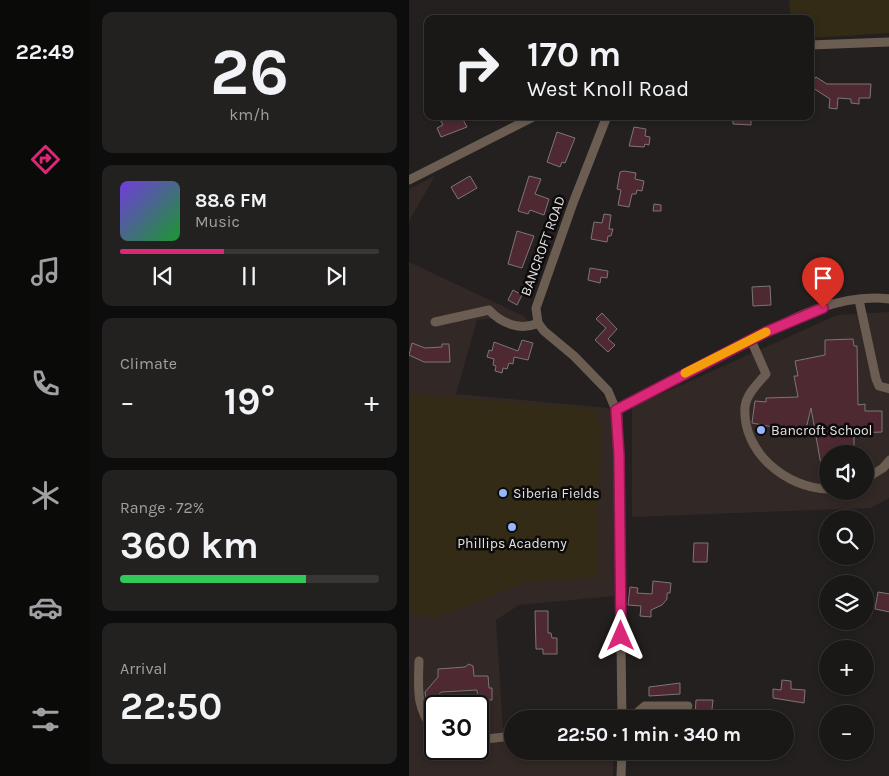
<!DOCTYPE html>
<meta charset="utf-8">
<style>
:root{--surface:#1a1817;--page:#232120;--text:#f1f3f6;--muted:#9fa0a1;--line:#383736;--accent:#db2777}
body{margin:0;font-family:Karla,sans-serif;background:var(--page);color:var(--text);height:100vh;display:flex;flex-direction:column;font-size:19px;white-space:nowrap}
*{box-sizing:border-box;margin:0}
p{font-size:16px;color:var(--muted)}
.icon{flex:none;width:28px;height:28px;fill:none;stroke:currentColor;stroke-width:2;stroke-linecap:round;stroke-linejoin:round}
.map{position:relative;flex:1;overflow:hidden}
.panel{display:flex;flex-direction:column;gap:12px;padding:12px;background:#0e0d0d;width:319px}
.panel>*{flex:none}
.top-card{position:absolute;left:15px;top:15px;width:390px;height:105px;border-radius:10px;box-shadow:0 2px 8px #0003,0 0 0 1px var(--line);background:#1a1817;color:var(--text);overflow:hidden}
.fabs{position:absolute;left:410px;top:445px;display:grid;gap:10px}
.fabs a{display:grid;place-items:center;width:55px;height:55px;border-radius:50%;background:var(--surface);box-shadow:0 2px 8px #0003,0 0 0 1px var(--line);font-size:25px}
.speed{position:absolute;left:15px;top:695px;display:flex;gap:10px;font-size:25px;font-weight:700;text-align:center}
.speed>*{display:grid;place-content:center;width:65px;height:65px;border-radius:50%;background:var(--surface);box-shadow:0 2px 8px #0003,0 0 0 1px var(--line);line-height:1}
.speed .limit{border:2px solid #111;border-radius:8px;background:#fff;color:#111}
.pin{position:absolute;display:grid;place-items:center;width:42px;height:42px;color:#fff;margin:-51px -21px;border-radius:50% 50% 50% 0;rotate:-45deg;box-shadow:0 0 5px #0007}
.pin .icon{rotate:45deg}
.me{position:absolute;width:55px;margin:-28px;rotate:0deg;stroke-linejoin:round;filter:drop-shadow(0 0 4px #0008)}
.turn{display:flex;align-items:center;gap:18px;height:105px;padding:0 20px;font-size:22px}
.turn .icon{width:65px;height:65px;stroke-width:2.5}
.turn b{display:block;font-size:35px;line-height:42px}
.big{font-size:38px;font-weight:700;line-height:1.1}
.panel .card{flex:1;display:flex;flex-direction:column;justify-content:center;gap:8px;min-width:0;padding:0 18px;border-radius:10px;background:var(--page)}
.panel .dial{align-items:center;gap:0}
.dial b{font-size:65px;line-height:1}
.song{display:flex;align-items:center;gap:15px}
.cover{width:60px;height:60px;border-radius:8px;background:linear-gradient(135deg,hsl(260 70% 55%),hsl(130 70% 35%))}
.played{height:5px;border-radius:2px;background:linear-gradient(90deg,var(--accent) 40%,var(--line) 40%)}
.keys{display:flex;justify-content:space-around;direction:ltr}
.heat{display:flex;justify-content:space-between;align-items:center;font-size:28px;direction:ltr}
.charge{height:8px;border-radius:4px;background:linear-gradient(90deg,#34c759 72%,var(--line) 0)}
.trip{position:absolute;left:95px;top:710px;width:290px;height:50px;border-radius:25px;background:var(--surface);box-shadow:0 2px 8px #0003,0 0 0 1px var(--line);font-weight:700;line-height:50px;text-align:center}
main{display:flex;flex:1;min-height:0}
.tabs{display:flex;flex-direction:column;width:90px;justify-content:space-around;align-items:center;background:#0a0a09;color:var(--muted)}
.tabs .icon{width:35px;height:35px}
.tabs .selected{color:var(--accent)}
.tabs b{font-size:22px;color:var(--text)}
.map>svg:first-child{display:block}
</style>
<main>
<nav class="tabs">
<b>22:49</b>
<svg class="icon selected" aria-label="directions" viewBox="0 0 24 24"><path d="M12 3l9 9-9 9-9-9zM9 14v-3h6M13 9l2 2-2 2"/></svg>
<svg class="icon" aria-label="music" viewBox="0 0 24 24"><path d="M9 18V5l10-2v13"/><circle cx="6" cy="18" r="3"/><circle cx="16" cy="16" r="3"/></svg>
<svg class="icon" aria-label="phone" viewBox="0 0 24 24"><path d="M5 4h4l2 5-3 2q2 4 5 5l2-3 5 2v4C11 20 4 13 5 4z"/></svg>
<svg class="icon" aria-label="climate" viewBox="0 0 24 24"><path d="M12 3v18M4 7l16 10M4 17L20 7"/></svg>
<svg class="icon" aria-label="car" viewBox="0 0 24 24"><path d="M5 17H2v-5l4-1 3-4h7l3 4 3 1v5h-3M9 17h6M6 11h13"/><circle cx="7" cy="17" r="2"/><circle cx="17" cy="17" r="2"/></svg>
<svg class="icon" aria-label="filters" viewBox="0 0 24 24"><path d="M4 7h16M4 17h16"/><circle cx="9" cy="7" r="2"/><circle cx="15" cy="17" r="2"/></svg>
</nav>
<section class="panel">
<div class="card dial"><b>26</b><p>km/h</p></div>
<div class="card">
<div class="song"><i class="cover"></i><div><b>88.6 FM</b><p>Music</p></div></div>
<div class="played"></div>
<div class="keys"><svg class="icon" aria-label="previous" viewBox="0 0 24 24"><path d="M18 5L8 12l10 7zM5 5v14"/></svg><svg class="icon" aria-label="pause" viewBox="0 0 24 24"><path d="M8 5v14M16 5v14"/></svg><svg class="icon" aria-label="next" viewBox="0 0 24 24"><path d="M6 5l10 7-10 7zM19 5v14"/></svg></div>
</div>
<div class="card"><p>Climate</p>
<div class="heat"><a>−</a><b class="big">19°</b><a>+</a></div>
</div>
<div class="card"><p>Range · 72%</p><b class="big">360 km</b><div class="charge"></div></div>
<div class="card"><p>Arrival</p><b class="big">22:50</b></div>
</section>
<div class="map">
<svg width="481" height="776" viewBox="0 0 481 776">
<rect width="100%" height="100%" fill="#23201f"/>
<g fill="#322826" fill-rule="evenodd">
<polygon points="26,176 0,221 0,189"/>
<path d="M0,262l115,54 8,9 -37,-7 -18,2 -21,74 153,14 3,14 3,36 -1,138 -95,9 -23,15 7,108h10v23h100v25h-204zM26,706h43v43h-43z"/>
<path d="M480,312v186l-18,10 -239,9v-110l205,-92zM419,454h37v37h-37z"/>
</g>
<g fill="#342b16">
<polygon points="380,0 480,0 480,33 401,38 401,19 382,19"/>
<polygon points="0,394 188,409 188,421 192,421 191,501 189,501 189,577 118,582 26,618 0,613"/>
</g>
<g fill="#4f2931" stroke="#7b7677">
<polygon points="407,77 418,84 462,84 461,98 450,98 450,104 442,103 442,99 429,98 428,109 420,108 421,99 401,86"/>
<polygon points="29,116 52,116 58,127 32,137 28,128 34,125"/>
<polygon points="342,116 342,125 324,124 324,117"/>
<polygon points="225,127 237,129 236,136 241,137 240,145 236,144 235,147 220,146"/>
<polygon points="148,132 166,138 156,163 153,162 151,167 138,162"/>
<polygon points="215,171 227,173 226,179 235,181 233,191 228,190 227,194 223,194 220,207 209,205 212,190 208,189 211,172"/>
<polygon points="61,176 68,188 49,199 42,187"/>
<polygon points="120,176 132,179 126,194 140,199 135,215 121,210 119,214 109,211"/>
<polygon points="245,204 252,205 252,211 244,211"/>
<polygon points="195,214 202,215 200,229 204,229 202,236 199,236 198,242 182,239 185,222 193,223"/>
<polygon points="108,231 125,236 113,268 99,264"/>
<polygon points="181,268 199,271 198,278 192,277 191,283 179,280"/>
<polygon points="361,286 362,305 344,306 343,287"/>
<polygon points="104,290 113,295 108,305 99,300"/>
<polygon points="193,313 208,329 199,339 206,345 199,352 186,340 197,328 187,319"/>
<polygon points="444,339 445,346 448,346 449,405 456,404 456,411 473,411 473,432 445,433 445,454 419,454 419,482 415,482 402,408 396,433 343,423 346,401 357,402 357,398 389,397 385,376 389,376 386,361 416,355 416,340"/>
<polygon points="113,340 124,343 119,360 105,357 104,364 100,363 98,369 94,368 93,373 86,371 87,366 84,365 85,359 78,357 80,350 83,351 85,342 109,351"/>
<polygon points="3,343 16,348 33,347 33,344 40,344 41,362 15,362 0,355"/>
<polygon points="285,543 299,543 298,562 284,562"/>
<polygon points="244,581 262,583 261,593 258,593 258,599 253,605 242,610 242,617 231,616 232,606 219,605 221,587 229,588 228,593 243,594"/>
<polygon points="469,592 481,594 481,612 466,609"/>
<polygon points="126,611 139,611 139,633 142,633 143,638 148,638 148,654 134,654 134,649 127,649"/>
<polygon points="60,664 64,666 65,676 79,676 80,688 83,688 83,700 69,700 68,690 32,692 20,705 18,704 16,692 29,677 29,669 56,667"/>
<polygon points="373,680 382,681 382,689 396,690 395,703 364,698 364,689 372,690"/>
<polygon points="271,683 271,694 240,696 240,687"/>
<polygon points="287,700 304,700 302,719 293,719 293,715 286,715"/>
</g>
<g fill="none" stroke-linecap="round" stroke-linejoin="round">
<g stroke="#6c5d52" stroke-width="9">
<polyline points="401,45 481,42"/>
<polyline points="198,116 164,203 127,308 129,323 135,331 165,356 199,391 209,415 213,719"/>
<polyline points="0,180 126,116"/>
<polyline points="450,300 467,379 470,386 481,389"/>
<path d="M26,322l54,-12c13,14 32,21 49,13"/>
<path d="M342,340l15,34c-8,9 -20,21 -21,33 -3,45 41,81 83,82"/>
<path d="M207,410c40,-22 79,-41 119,-62 47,-24 99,-56 155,-49"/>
<polyline points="456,479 474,468 481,460"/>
<path d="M10,661c-1,30 -3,47 16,71"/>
<polyline points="223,717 236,706 279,706"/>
<polyline points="69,740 104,736"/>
<polyline points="212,776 213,751"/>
</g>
</g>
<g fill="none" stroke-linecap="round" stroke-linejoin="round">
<defs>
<polyline id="route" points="212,636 210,455 207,410 357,332 414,308"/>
</defs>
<use href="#route" stroke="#8e194d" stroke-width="12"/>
<use href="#route" stroke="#db2777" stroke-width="9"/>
<polyline stroke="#f59e0b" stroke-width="9" points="276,373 357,332"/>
</g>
<g fill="#94b7fd" stroke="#0c0a0a" stroke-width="2">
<circle cx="352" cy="430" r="5"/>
<circle cx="94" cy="493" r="5"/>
<circle cx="103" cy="527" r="5"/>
</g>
<g text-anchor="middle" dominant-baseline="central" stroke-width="5" stroke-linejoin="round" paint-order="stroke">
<g font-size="14" fill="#e4e1e1" stroke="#0c0a0a">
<text transform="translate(134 246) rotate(-70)">BANCROFT ROAD</text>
</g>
<g font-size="14" fill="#e4e1e1" stroke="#0c0a0a" text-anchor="start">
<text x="362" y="430">Bancroft School</text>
<text x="104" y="493">Siberia Fields</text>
<text x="103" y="543" text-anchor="middle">Phillips Academy</text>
</g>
</g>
</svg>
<div class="fabs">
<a><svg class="icon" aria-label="sound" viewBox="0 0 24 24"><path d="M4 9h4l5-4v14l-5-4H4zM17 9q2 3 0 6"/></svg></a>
<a><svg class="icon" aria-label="search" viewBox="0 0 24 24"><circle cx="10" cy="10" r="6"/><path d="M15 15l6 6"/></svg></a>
<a><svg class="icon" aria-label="layers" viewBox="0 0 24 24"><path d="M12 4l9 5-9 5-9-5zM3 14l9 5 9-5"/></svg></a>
<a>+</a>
<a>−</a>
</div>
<div class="speed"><div class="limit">30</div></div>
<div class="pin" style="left:414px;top:308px;background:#d93025"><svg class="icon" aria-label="arrive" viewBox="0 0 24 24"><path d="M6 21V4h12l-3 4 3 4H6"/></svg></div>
<svg class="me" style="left:212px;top:636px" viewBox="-20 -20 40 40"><path d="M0-17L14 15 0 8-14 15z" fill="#db2777" stroke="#fff" stroke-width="4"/></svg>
<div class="trip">22:50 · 1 min · 340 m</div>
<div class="top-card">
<div class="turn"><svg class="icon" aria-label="right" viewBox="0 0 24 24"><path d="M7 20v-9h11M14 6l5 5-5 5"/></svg><div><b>170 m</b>West Knoll Road</div></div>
</div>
</div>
</main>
